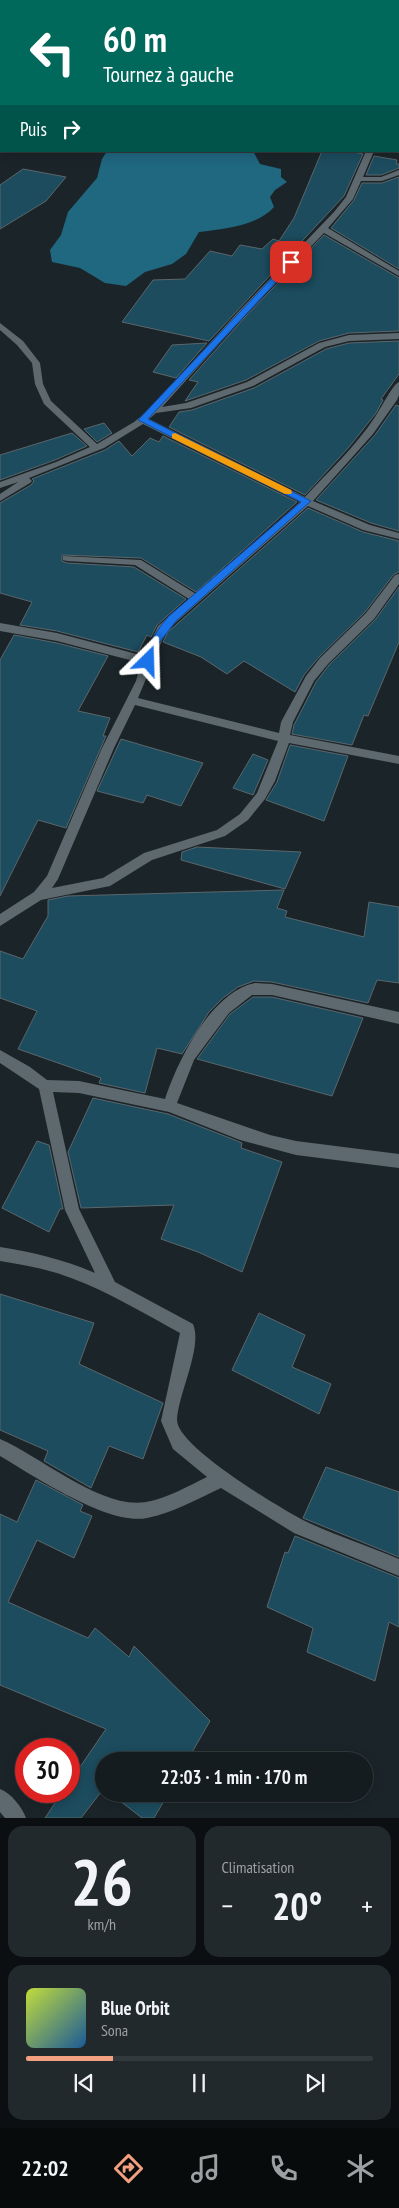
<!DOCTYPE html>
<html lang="fr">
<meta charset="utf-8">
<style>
:root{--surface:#141c1f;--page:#21292c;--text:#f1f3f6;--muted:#9da1a4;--line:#333a3d;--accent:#f2a07f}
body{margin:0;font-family:"PT Sans Narrow",sans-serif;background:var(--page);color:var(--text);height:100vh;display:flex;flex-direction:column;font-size:19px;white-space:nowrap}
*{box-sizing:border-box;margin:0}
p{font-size:16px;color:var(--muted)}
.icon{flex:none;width:28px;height:28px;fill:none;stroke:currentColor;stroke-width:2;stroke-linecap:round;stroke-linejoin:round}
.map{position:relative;height:1818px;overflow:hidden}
.sheet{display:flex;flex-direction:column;gap:8px;padding:8px;background:#0b0f11;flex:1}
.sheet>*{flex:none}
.guide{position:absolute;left:0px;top:0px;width:400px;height:152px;box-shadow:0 2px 12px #0003,0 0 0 1px var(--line);background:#00695c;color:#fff;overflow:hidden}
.speed{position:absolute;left:15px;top:1738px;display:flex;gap:10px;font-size:25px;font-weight:700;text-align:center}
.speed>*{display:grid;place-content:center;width:65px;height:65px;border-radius:50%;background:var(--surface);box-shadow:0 2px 12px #0003,0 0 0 1px var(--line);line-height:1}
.speed .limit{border:8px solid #d22;background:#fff;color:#111}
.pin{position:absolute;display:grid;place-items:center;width:42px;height:42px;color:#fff;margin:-21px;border-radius:10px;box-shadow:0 2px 8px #0006}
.me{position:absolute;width:55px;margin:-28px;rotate:22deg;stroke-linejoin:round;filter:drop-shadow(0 0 4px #0008)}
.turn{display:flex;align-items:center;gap:18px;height:105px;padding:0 20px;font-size:22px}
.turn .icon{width:65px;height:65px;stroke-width:2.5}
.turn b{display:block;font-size:35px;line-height:42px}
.then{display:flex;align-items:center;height:48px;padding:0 20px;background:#0003;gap:10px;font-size:19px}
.big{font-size:38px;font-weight:600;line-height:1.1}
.sheet .tile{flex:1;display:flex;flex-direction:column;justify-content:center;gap:8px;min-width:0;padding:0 18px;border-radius:15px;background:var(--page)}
.sheet .dial{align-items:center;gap:0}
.dial b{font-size:65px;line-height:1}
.song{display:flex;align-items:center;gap:15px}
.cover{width:60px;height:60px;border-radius:8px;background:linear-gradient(135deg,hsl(70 70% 55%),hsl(210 70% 35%))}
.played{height:5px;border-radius:2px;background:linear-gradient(90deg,var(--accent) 25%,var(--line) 25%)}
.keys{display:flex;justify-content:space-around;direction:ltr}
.heat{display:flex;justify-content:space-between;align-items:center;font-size:28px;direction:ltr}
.sheet .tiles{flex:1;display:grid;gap:8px;grid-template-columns:1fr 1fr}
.tile:last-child{grid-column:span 2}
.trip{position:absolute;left:95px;top:1752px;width:278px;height:50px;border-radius:25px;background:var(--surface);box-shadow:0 2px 12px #0003,0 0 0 1px var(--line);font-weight:600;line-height:50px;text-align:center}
.tabs{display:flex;height:80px;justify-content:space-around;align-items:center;background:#080b0c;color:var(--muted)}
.tabs .icon{width:35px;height:35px}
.tabs .current{color:var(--accent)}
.tabs b{font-size:22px;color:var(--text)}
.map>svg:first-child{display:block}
</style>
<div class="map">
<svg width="399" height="1818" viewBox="0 0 399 1818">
<rect width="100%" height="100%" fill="#1b2529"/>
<path fill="#206780" d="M107,151h146l7,13 21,5v8l6,5 -12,8 -5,7 4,10c-17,19 -50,22 -75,25l-13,22 -14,10 -27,8 -19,14 -21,-3 -25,-15 -28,-6 -2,-12 11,-15 7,-23 29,-34 5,-19z"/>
<g fill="#1c4c5e" stroke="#5b666b">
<polygon points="322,151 349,151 363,154 344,196 209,341 122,322 153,280 185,279 210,251 232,256 240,245 262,249 273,239 279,241 294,218"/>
<polygon points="374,156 397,160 396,164 399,164 399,168 381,175 366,175"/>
<polygon points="23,169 66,177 46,201 0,229 0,185"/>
<polygon points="399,177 399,269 331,228 354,200 362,183 382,183"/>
<polygon points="324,235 399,278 399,331 349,333 319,341 246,380 185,401 198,382 189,380 245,317"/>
<polygon points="399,341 399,374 381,399 383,400 376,413 349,447 305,495 169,427 179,412 192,410 254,388 326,349 349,343"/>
<polygon points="207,343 176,378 153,372 172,345"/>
<polygon points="396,405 399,406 399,531 371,523 316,500 375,435"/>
<polygon points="104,423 112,433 97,442 84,429"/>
<polygon points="72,433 87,446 55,460 0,480 0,455"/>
<polygon points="163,436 297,502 196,592 141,558 62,555 62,561 67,563 134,567 186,599 157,625 151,637 147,635 138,652 57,631 20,625 32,602 0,593 0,503 31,485 34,481 32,479 105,450 119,441 132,456 150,438 159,442"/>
<polygon points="308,508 363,532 399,541 399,572 394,574 365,612 319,657 304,675 295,692 244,661 227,674 201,657 163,642 168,632"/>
<polygon points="399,587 399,642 368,716 364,715 352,745 292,734 294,725 316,682 329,665 375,620"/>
<polygon points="14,635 57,643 108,656 78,711 110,718 103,736 106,736 66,828 38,820 0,896 0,660"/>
<polygon points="121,739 203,763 181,806 147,795 143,803 97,791"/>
<polygon points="290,745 348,756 324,821 266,800 277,782"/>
<polygon points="253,754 268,760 253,795 233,788"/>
<polygon points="197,847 301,852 285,889 181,860 182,852"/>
<polygon points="284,890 277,908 287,911 285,917 364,937 369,902 399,907 399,983 377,980 368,1003 272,982 254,981 238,987 223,998 209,1012 182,1054 157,1048 145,1093 99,1083 101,1078 18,1049 37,1011 0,998 0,951 23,959 48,916 48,900 68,896"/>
<polygon points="253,997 272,997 363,1018 332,1096 197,1059 230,1014"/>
<polygon points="93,1098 168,1114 235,1140 242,1143 241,1148 282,1162 242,1272 198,1252 161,1239 174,1205 81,1208 68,1152"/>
<polygon points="37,1141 49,1145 63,1209 60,1209 49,1232 2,1208"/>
<polygon points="0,1294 94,1323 79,1364 163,1403 143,1459 109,1446 91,1488 44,1461 48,1451 0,1430"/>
<polygon points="259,1313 305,1335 292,1367 331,1384 319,1414 232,1370"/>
<polygon points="326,1467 399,1492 399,1557 303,1518"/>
<polygon points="36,1480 83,1505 80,1511 92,1516 74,1558 37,1540 8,1602 88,1638 95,1628 129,1657 134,1646 210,1721 187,1761 104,1761 104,1788 81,1818 45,1818 63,1791 69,1791 69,1783 106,1729 0,1685 0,1514 17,1522"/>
<polygon points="295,1536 399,1578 399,1627 389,1622 375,1681 307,1652 313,1628 267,1607 285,1552 288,1553"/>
<polygon points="111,1794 168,1794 154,1818 142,1818"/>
</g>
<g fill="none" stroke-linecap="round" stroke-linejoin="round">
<g fill="#5d696e" fill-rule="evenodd">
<polygon points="119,0 128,0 129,1 120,1"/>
<path d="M366,151h8l-11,26h18l18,-7v5l-17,6h-21l-8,18 -25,29 71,43v5l-75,-43 -80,83 -82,91 24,-4 61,-21 72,-39 30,-8 50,-2v6l-50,2 -24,6 -72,39 -62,22 -35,5 -7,6 156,78c24,-26 51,-51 70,-80 5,-7 18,-33 24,-35v13l-2,5 -24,34 -60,67 57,24 29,8v6l-36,-9 -55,-24 -142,125 -28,67 141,35 2,-11 25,-46 14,-18 46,-45 29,-38 4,-1v10l-25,35 -46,45 -14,17 -21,41 -3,13 109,21v8l-110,-21 -14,38 -10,18 -17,21 -23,16 -73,24 -42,26 -69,14 -41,26v-12l34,-22 13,-16 55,-128 34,-67 5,-18 -84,-22 -57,-10v-8l57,10 87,23 14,-30 31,-27 -54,-34 -68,-4 -4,-1v-4l78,4 55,34 104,-92 -157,-78 -39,24 -75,30 3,3 -2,2 -30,18v-7l18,-12 -18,6v-6l56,-20 34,-15 -46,-43 -9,-20 -3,-21 -15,-18 -17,-15v-7l23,18 17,22 3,21 8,17 46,43 37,-22 16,-13 88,-97 96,-100 12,-15zM135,705l143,36 -21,52 -17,21 -23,16 -73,23 -41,25 -51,10 6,-9 56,-131z"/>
<path d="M255,983l17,1 127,28v12l-127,-29h-20l-23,18 -35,47 -17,43 93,32 26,6 103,13v14l-103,-13 -56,-15 -71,-28 -90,-19 -26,-1 26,117 36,73 78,42c10,23 -15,70 -16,96 0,27 106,90 130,102 30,14 62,24 92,37v17l-105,-43 -73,-45c-24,11 -48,25 -74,30 -39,8 -113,-42 -147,-62v-17c40,17 102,71 146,63 22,-4 42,-16 61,-25l-34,-28 -12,-28 19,-88c-35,-19 -71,-41 -109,-55 -23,-9 -47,-13 -71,-17v-14c33,5 65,13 95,26l-30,-63 -26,-121 -39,-26v-13l30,17 17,13 32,1 86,18c13,-39 46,-107 90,-116z"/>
<path d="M0,1789c11,4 22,18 26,29h-21l-5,-6z"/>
</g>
</g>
<path fill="#1a73e8" stroke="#114b97" d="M289,260l6,2 -147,157 163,82 -135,120 -17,22 -8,21h-6l-2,-3c6,-17 13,-31 26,-45l132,-114 -163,-82z"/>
<polygon fill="#f59e0b" points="175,433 291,490 292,492 291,494 285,494 172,438 172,434"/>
</svg>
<div class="speed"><div class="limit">30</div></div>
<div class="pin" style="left:291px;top:262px;background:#d93025"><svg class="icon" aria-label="arrive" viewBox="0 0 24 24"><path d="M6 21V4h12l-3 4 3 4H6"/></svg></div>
<svg class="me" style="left:148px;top:661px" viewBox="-20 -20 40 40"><path d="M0-17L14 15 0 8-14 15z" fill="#1a73e8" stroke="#fff" stroke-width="4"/></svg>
<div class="trip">22:03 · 1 min · 170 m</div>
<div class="guide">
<div class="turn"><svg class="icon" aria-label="left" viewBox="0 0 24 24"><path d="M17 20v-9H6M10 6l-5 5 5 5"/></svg><div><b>60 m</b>Tournez à gauche</div></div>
<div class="then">Puis<svg class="icon" aria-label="right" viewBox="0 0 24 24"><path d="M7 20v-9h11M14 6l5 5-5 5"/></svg></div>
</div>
</div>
<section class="sheet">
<div class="tiles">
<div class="tile dial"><b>26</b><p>km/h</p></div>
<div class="tile"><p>Climatisation</p>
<div class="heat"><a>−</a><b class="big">20°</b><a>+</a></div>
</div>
<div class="tile">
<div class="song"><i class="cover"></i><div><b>Blue Orbit</b><p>Sona</p></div></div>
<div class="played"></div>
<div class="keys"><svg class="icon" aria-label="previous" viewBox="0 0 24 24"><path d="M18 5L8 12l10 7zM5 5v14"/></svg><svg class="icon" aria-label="pause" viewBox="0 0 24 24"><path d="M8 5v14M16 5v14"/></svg><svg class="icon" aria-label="next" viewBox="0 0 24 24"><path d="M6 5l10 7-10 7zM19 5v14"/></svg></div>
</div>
</div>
</section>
<nav class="tabs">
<b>22:02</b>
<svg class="icon current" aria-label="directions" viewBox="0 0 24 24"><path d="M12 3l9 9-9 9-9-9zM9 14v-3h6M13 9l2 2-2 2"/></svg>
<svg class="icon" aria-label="music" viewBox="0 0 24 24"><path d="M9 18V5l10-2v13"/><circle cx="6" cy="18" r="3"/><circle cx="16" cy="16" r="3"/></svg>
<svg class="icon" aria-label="phone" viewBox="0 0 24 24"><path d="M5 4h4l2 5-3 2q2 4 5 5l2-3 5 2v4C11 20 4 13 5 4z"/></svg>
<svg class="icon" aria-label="climate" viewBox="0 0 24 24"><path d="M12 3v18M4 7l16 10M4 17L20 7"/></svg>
</nav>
